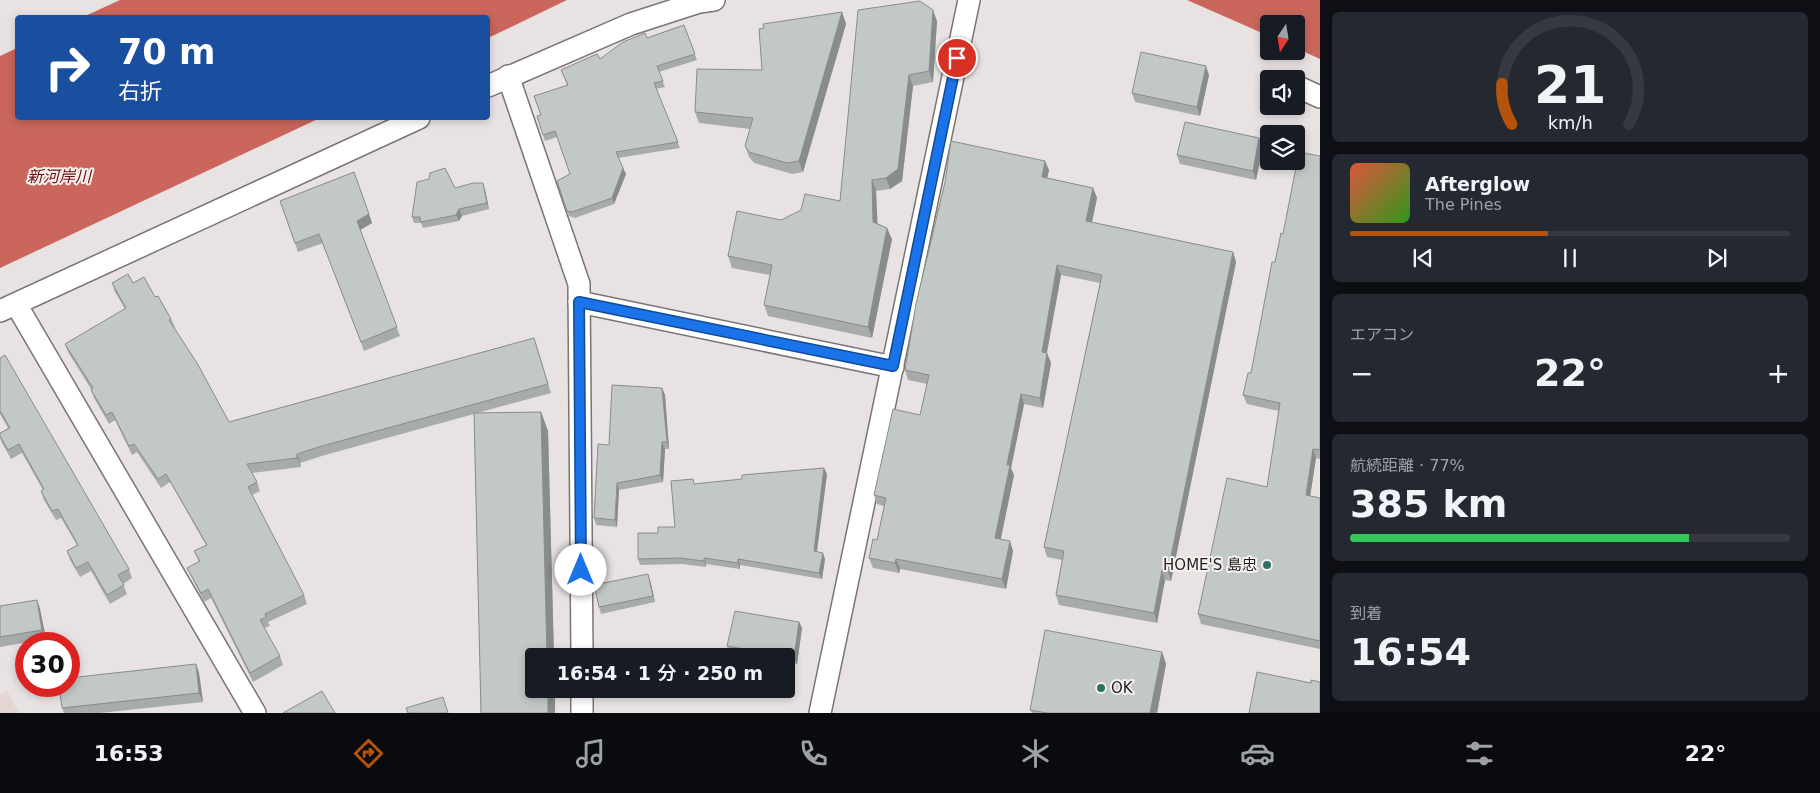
<!DOCTYPE html>
<html lang="ja">
<meta charset="utf-8">
<style>
:root{--surface:#171b24;--page:#242831;--text:#f1f3f6;--muted:#9ea1a6;--line:#363941;--accent:#b45309}
body{margin:0;font-family:"DejaVu Sans","Noto Sans JP",sans-serif;background:var(--page);color:var(--text);height:100vh;display:flex;flex-direction:column;font-size:19px;white-space:nowrap}
*{box-sizing:border-box;margin:0}
p{font-size:16px;color:var(--muted)}
.icon{flex:none;width:28px;height:28px;fill:none;stroke:currentColor;stroke-width:2;stroke-linecap:round;stroke-linejoin:round}
.map{position:relative;flex:1;overflow:hidden}
.details{display:flex;flex-direction:column;gap:12px;padding:12px;background:#0d0f14;width:500px}
.details>*{flex:none}
.hud{position:absolute;left:15px;top:15px;width:475px;height:105px;border-radius:5px;box-shadow:0 2px 8px #0003;background:#1a4fa0;color:#fff;overflow:hidden}
.needle{width:32px;rotate:192deg}
.tools{position:absolute;left:1260px;top:15px;display:grid;gap:10px}
.tools a{display:grid;place-items:center;width:45px;height:45px;border-radius:5px;background:var(--surface);box-shadow:0 2px 8px #0003;font-size:25px}
.speed{position:absolute;left:15px;top:632px;display:flex;gap:10px;font-size:25px;font-weight:700;text-align:center}
.speed>*{display:grid;place-content:center;width:65px;height:65px;border-radius:50%;background:var(--surface);box-shadow:0 2px 8px #0003;line-height:1}
.speed .limit{border:8px solid #d22;background:#fff;color:#111}
.pin{position:absolute;display:grid;place-items:center;width:42px;height:42px;color:#fff;margin:-21px;border:2px solid #fff;border-radius:50%;box-shadow:0 1px 5px #0007}
.me{position:absolute;width:55px;margin:-28px;rotate:0deg;stroke-linejoin:round;filter:drop-shadow(0 0 4px #0008)}
.turn{display:flex;align-items:center;gap:18px;height:105px;padding:0 20px;font-size:22px}
.turn .icon{width:65px;height:65px;stroke-width:2.5}
.turn b{display:block;font-size:35px;line-height:42px}
.big{font-size:38px;font-weight:600;line-height:1.1}
.details .card{flex:1;display:flex;flex-direction:column;justify-content:center;gap:8px;min-width:0;padding:0 18px;border-radius:8px;background:var(--page)}
.details .dial{align-items:center;gap:0}
.dial svg{height:130px;overflow:visible;fill:none;stroke:var(--line);stroke-width:7;stroke-linecap:round;text-anchor:middle}
.dial text{fill:var(--text);stroke:none}
.song{display:flex;align-items:center;gap:15px}
.cover{width:60px;height:60px;border-radius:8px;background:linear-gradient(135deg,hsl(10 70% 55%),hsl(110 70% 35%))}
.played{height:5px;border-radius:2px;background:linear-gradient(90deg,var(--accent) 45%,var(--line) 45%)}
.keys{display:flex;justify-content:space-around;direction:ltr}
.heat{display:flex;justify-content:space-between;align-items:center;font-size:28px;direction:ltr}
.charge{height:8px;border-radius:4px;background:linear-gradient(90deg,#34c759 77%,var(--line) 0)}
.trip{position:absolute;left:525px;top:648px;width:270px;height:50px;border-radius:5px;background:var(--surface);box-shadow:0 2px 8px #0003;font-weight:600;line-height:50px;text-align:center}
.menu{display:flex;height:80px;justify-content:space-around;align-items:center;background:#090b0e;color:var(--muted)}
.menu .icon{width:35px;height:35px}
.menu .on{color:var(--accent)}
.menu b{font-size:22px;color:var(--text)}
main{display:flex;flex:1;min-height:0}
.map>svg:first-child{display:block}
</style>
<main>
<div class="map">
<svg width="1320" height="713" viewBox="0 0 1320 713">
<rect width="100%" height="100%" fill="#e8e3e2"/>
<polygon fill="#e4d5d3" points="7,691 19,713 0,713 0,695"/>
<g fill="#ca665c">
<polygon points="120,0 567,0 488,38 488,18 83,17"/>
<polygon points="1187,0 1320,0 1320,59 1296,48 1296,24 1269,24 1269,36"/>
<polygon points="17,48 18,118 320,118 0,268 0,56"/>
</g>
<g fill="none" stroke-linecap="round" stroke-linejoin="round">
<defs>
<g id="minor">
<polyline points="508,76 579,284 582,656"/>
<polyline points="488,86 631,24 699,2 714,0"/>
<polyline points="1296,86 1320,97"/>
<polyline points="579,302 893,367"/>
<polyline points="16,304 255,713"/>
<polyline points="0,311 419,118"/>
<polyline points="582,689 582,713"/>
<polyline points="820,713 969,0"/>
</g>
</defs>
<use href="#minor" stroke="#7a7574" stroke-width="24"/>
<use href="#minor" stroke="#fff" stroke-width="21"/>
</g>
<g fill="#a7acaa">
<polygon points="842,12 846,24 803,172 792,174 754,163 749,157 745,146 750,129 699,123 695,112 762,70"/>
<polygon points="937,21 933,82 913,86 902,181 890,189 876,191 877,224 892,239 872,338 768,316 764,305 770,275 732,268 728,256 781,220 840,201"/>
<polygon points="684,25 697,60 659,72 665,87 656,89 680,148 618,158 626,174 614,204 575,218 569,216 557,181 570,174 557,137 545,141 537,116 541,115 567,85 561,70 600,59 647,38"/>
<polygon points="1209,75 1200,116 1135,102 1132,93"/>
<polygon points="1259,138 1263,147 1256,180 1180,164 1177,155"/>
<polygon points="1320,156 1320,459 1316,458 1310,496 1320,498 1320,649 1201,624 1198,614 1267,487 1279,411 1247,404 1243,395 1251,373 1275,262 1283,234"/>
<polygon points="1049,170 1047,178 1093,188 1097,198 1092,222 1233,252 1236,262 1171,581 1165,580 1157,623 1059,605 1056,595 1062,560 1047,557 1044,547 1100,283 1061,275 1047,353 1051,363 1043,408 1024,404 1011,468 1014,475 1000,539 1013,551 1006,589 900,569 899,573 873,568 869,558 877,540 884,506 877,504 874,495 920,415 927,384 908,380 905,370"/>
<polygon points="354,172 372,223 360,230 400,336 364,351 323,243 298,252 280,201"/>
<polygon points="455,188 485,190 489,209 462,216 459,221 423,228 421,223 414,223 412,217"/>
<polygon points="128,274 133,283 144,277 155,297 158,296 171,319 175,327 174,328 197,363 229,422 534,338 551,393 477,413 541,412 548,431 554,656 534,656 534,689 555,689 555,713 481,713 474,414 325,455 300,463 301,467 252,473 257,482 260,491 252,495 304,595 307,604 268,622 270,626 264,628 280,656 283,665 253,682 211,598 204,602 187,568 199,562 194,551 206,545 170,482 161,488 137,452 132,455 115,420 109,424 94,398 91,390 91,389 68,352 65,344 125,309 115,292 112,283"/>
<polygon points="0,358 129,569 132,578 123,584 127,594 110,604 91,571 80,577 70,560 67,551 77,545 61,518 56,520 44,500 41,491 43,490 22,453 11,459 2,443 0,438 0,433 8,428 0,414"/>
<polygon points="662,388 665,395 669,449 665,449 663,482 619,490 617,527 596,525 594,518 609,445"/>
<polygon points="827,474 817,552 825,559 822,579 740,565 740,569 706,564 706,567 682,564 640,565 638,559 658,533 675,527 695,484"/>
<polygon points="650,580 655,602 601,614 599,607"/>
<polygon points="37,600 40,609 46,639 0,647 0,606"/>
<polygon points="799,622 802,628 797,664 786,662 786,656 751,656 729,653 727,646"/>
<polygon points="1162,652 1166,664 1157,713 1032,713 1030,710"/>
<polygon points="196,664 199,673 203,702 100,713 64,713 62,708"/>
</g>
<g fill="#888c8b">
<polygon points="933,10 937,21 933,82 929,71"/>
<polygon points="842,12 846,24 803,172 799,161"/>
<polygon points="1206,66 1209,75 1200,116 1197,107"/>
<polygon points="909,75 913,86 902,181 890,189 886,178"/>
<polygon points="1259,138 1263,147 1256,180 1253,171"/>
<polygon points="1045,161 1049,170 1045,187 1042,177"/>
<polygon points="623,168 626,174 614,204 612,198"/>
<polygon points="872,180 876,191 878,233 873,222"/>
<polygon points="483,183 485,190 489,209 487,203"/>
<polygon points="1093,188 1097,198 1090,231 1086,221"/>
<polygon points="459,209 462,216 459,221 456,215"/>
<polygon points="369,214 372,223 360,230 357,221"/>
<polygon points="887,228 892,239 872,338 868,327"/>
<polygon points="1233,252 1236,262 1171,581 1168,571"/>
<polygon points="1057,265 1061,275 1045,362 1042,352"/>
<polygon points="1047,353 1051,363 1043,408 1040,398"/>
<polygon points="662,388 665,395 669,449 667,442"/>
<polygon points="1021,394 1024,404 1011,468 1014,475 999,548 995,538 1007,465"/>
<polygon points="541,412 548,431 554,656 547,656"/>
<polygon points="662,442 665,449 663,482 660,475"/>
<polygon points="1313,449 1316,458 1309,504 1306,495"/>
<polygon points="297,454 300,463 301,467 297,458"/>
<polygon points="824,468 827,474 816,557 814,551"/>
<polygon points="617,483 619,490 617,527 615,520"/>
<polygon points="1010,541 1013,551 1006,589 1002,579"/>
<polygon points="823,553 825,559 822,579 819,573"/>
<polygon points="704,558 706,564 706,567 704,561"/>
<polygon points="738,559 740,565 740,569 738,563"/>
<polygon points="896,559 900,569 899,573 895,563"/>
<polygon points="1162,570 1165,580 1157,623 1154,613"/>
<polygon points="648,574 650,580 655,602 653,596"/>
<polygon points="37,600 40,609 46,639 42,630"/>
<polygon points="799,622 802,628 797,664 794,658"/>
<polygon points="1162,652 1166,664 1157,713 1150,713"/>
<polygon points="196,664 199,673 203,702 199,693"/>
<rect x="548" y="689" width="7" height="24"/>
</g>
<g fill="#c2c8c6" stroke="#888c8b">
<polygon points="920,1 933,10 929,71 909,75 898,169 886,178 872,180 873,222 887,228 868,327 764,305 772,265 728,256 737,211 781,220 801,210 805,194 840,201 858,10"/>
<polygon points="842,12 799,161 787,163 749,152 745,146 753,118 695,112 697,69 762,70 759,29 764,28 763,24"/>
<polygon points="684,25 695,54 657,66 663,81 654,83 678,142 616,152 623,168 612,198 572,212 567,211 557,181 570,174 555,131 543,135 537,116 541,115 534,96 568,85 561,70 597,54 600,59 623,42 645,33 647,38"/>
<polygon points="1141,52 1206,66 1197,107 1132,93"/>
<polygon points="1185,122 1259,138 1253,171 1177,155"/>
<polygon points="951,141 1045,161 1042,177 1093,188 1086,221 1233,252 1168,571 1162,570 1154,613 1056,595 1064,551 1044,547 1102,275 1057,265 1042,352 1047,353 1040,398 1021,394 1007,465 1010,465 995,538 1010,541 1002,579 896,559 895,563 869,558 873,539 877,540 886,498 874,495 893,409 920,415 929,375 905,370 916,304 945,182"/>
<polygon points="1299,152 1320,156 1320,450 1313,449 1306,495 1320,498 1320,641 1198,614 1227,478 1267,487 1280,403 1243,395 1248,373 1251,373 1272,262 1275,262 1281,233 1283,234"/>
<polygon points="445,168 455,188 473,183 483,183 487,203 459,209 456,215 421,222 420,217 412,217 417,182 429,179 430,173"/>
<polygon points="354,172 369,214 357,221 397,327 361,342 319,234 295,243 280,201"/>
<polygon points="128,274 133,283 144,277 155,297 158,296 171,319 169,320 197,363 229,422 534,338 548,384 322,446 297,454 297,458 247,464 257,482 248,487 304,595 265,614 266,617 260,620 280,656 250,673 208,589 201,593 187,568 200,561 194,551 207,545 166,474 158,479 134,444 129,446 112,412 106,415 91,390 93,388 65,344 126,308 112,283"/>
<polygon points="5,355 129,569 118,575 124,585 107,595 88,562 76,568 67,551 78,545 58,509 52,511 41,491 44,489 19,444 8,450 0,436 0,433 10,428 0,411 0,358"/>
<polygon points="612,385 662,388 667,442 662,442 660,475 617,483 615,520 594,518 598,444 609,445"/>
<polygon points="541,412 547,656 534,656 534,689 548,689 548,713 481,713 474,413"/>
<polygon points="824,468 814,551 823,553 819,573 738,559 738,563 704,558 704,561 680,558 638,559 638,533 658,533 658,527 675,527 671,481 693,479 694,484 742,479 742,475"/>
<polygon points="648,574 653,596 599,607 594,585"/>
<polygon points="37,600 42,630 0,637 0,606"/>
<polygon points="735,611 799,622 794,658 727,646"/>
<polygon points="1045,630 1162,652 1150,713 1047,713 1030,710"/>
<polygon points="196,664 199,693 62,708 59,686 69,686 69,678"/>
<polygon points="1257,672 1311,683 1311,680 1320,682 1320,713 1249,713"/>
<polygon points="322,691 335,713 283,713"/>
<polygon points="443,697 448,713 408,713 406,708"/>
</g>
<g fill="none" stroke-linecap="round" stroke-linejoin="round">
<defs>
<polyline id="route" points="581,570 579,302 893,366 957,58"/>
</defs>
<use href="#route" stroke="#114b97" stroke-width="12"/>
<use href="#route" stroke="#1a73e8" stroke-width="9"/>
</g>
<g fill="#297066" stroke="#f6f0ef" stroke-width="2">
<circle cx="1267" cy="565" r="5"/>
<circle cx="1101" cy="688" r="5"/>
</g>
<g text-anchor="middle" dominant-baseline="central" stroke-width="4" stroke-linejoin="round" paint-order="stroke">
<g font-size="15" fill="#201e1e" stroke="#f6f0ef" text-anchor="end">
<text x="1257" y="565">HOME'S 島忠</text>
<text x="1111" y="688" text-anchor="start">OK</text>
</g>
<g font-size="16" font-style="italic" fill="#6b0d0d" stroke="#f6f0ef">
<text x="59" y="176">新河岸川</text>
</g>
</g>
</svg>
<div class="tools">
<a><svg class="needle" viewBox="-14 -14 28 28"><path d="M0-13l5 13h-10z" fill="#e53935"/><path d="M0 13l5-13h-10z" fill="#9ea1a6"/></svg></a>
<a><svg class="icon" aria-label="sound" viewBox="0 0 24 24"><path d="M4 9h4l5-4v14l-5-4H4zM17 9q2 3 0 6"/></svg></a>
<a><svg class="icon" aria-label="layers" viewBox="0 0 24 24"><path d="M12 4l9 5-9 5-9-5zM3 14l9 5 9-5"/></svg></a>
</div>
<div class="speed"><div class="limit">30</div></div>
<div class="pin" style="left:957px;top:58px;background:#d93025"><svg class="icon" aria-label="arrive" viewBox="0 0 24 24"><path d="M6 21V4h12l-3 4 3 4H6"/></svg></div>
<svg class="me" style="left:581px;top:570px" viewBox="-20 -20 40 40"><circle r="19" fill="#fff"/><path d="M0-13L10 11 0 6-10 11z" fill="#1a73e8"/></svg>
<div class="trip">16:54 · 1 分 · 250 m</div>
<div class="hud">
<div class="turn"><svg class="icon" aria-label="right" viewBox="0 0 24 24"><path d="M7 20v-9h11M14 6l5 5-5 5"/></svg><div><b>70 m</b>右折</div></div>
</div>
</div>
<section class="details">
<div class="card dial"><svg viewBox="0 0 100 80">
<path d="M14 69A42 42 0 1 1 86 69"/>
<path d="M14 69A42 42 0 0 1 8 44" stroke="#b45309"/>
<text x="50" y="56" font-size="32" font-weight="700">21</text>
<text x="50" y="72" font-size="11">km/h</text>
</svg></div>
<div class="card">
<div class="song"><i class="cover"></i><div><b>Afterglow</b><p>The Pines</p></div></div>
<div class="played"></div>
<div class="keys"><svg class="icon" aria-label="previous" viewBox="0 0 24 24"><path d="M18 5L8 12l10 7zM5 5v14"/></svg><svg class="icon" aria-label="pause" viewBox="0 0 24 24"><path d="M8 5v14M16 5v14"/></svg><svg class="icon" aria-label="next" viewBox="0 0 24 24"><path d="M6 5l10 7-10 7zM19 5v14"/></svg></div>
</div>
<div class="card"><p>エアコン</p>
<div class="heat"><a>−</a><b class="big">22°</b><a>+</a></div>
</div>
<div class="card"><p>航続距離 · 77%</p><b class="big">385 km</b><div class="charge"></div></div>
<div class="card"><p>到着</p><b class="big">16:54</b></div>
</section>
</main>
<nav class="menu">
<b>16:53</b>
<svg class="icon on" aria-label="directions" viewBox="0 0 24 24"><path d="M12 3l9 9-9 9-9-9zM9 14v-3h6M13 9l2 2-2 2"/></svg>
<svg class="icon" aria-label="music" viewBox="0 0 24 24"><path d="M9 18V5l10-2v13"/><circle cx="6" cy="18" r="3"/><circle cx="16" cy="16" r="3"/></svg>
<svg class="icon" aria-label="phone" viewBox="0 0 24 24"><path d="M5 4h4l2 5-3 2q2 4 5 5l2-3 5 2v4C11 20 4 13 5 4z"/></svg>
<svg class="icon" aria-label="climate" viewBox="0 0 24 24"><path d="M12 3v18M4 7l16 10M4 17L20 7"/></svg>
<svg class="icon" aria-label="car" viewBox="0 0 24 24"><path d="M5 17H2v-5l4-1 3-4h7l3 4 3 1v5h-3M9 17h6M6 11h13"/><circle cx="7" cy="17" r="2"/><circle cx="17" cy="17" r="2"/></svg>
<svg class="icon" aria-label="filters" viewBox="0 0 24 24"><path d="M4 7h16M4 17h16"/><circle cx="9" cy="7" r="2"/><circle cx="15" cy="17" r="2"/></svg>
<b>22°</b>
</nav>
